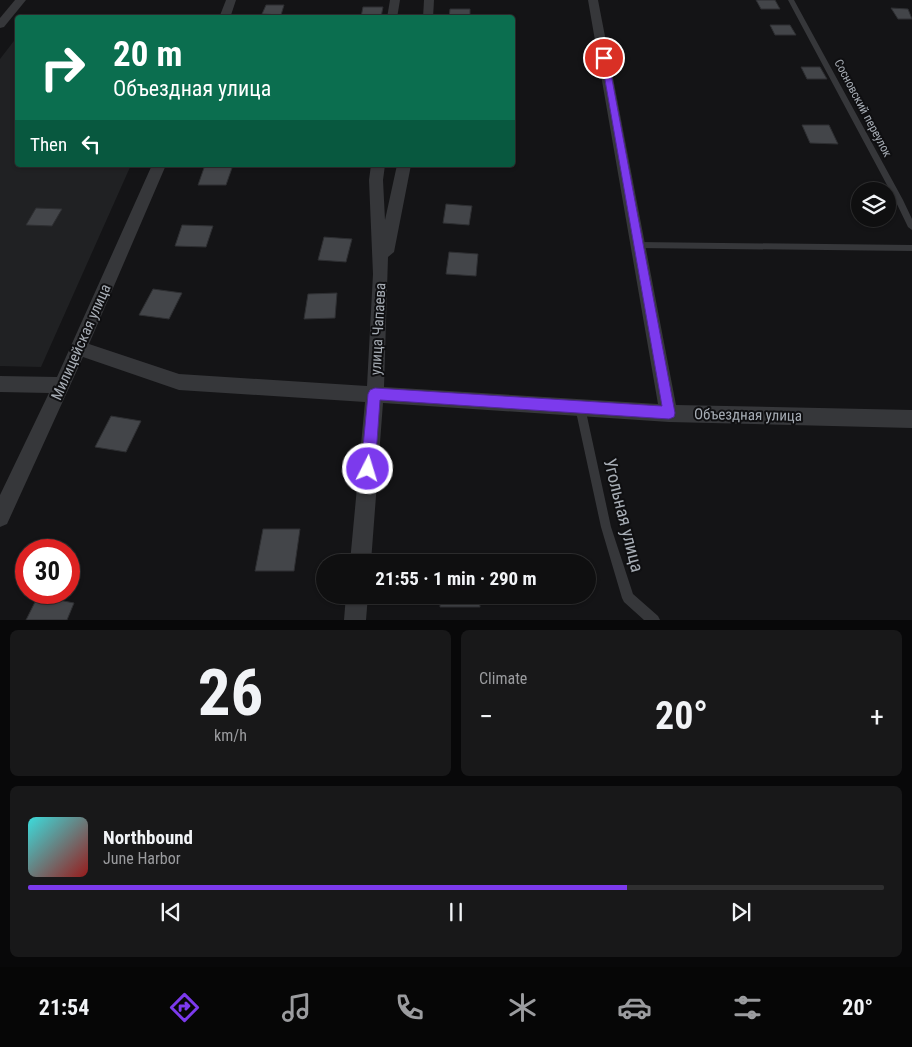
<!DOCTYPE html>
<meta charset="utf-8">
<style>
:root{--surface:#0f0f10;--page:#181819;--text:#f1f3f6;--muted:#9b9c9f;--line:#2f2f30;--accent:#7c3aed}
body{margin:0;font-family:"Roboto Condensed",sans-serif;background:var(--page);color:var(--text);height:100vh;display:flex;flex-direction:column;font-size:19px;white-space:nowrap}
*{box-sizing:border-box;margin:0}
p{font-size:16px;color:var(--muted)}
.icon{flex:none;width:28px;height:28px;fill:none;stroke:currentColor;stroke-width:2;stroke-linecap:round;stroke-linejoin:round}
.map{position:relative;height:620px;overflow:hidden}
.side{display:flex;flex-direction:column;gap:10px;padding:10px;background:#080809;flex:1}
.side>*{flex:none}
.hud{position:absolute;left:15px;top:15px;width:500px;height:152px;border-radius:5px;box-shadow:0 1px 4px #0004,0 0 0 1px var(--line);background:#0b6e4f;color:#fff;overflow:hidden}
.fabs{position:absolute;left:851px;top:182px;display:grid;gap:10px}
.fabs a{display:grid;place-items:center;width:45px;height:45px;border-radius:50%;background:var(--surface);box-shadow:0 1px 4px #0004,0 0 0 1px var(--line);font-size:25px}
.speed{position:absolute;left:15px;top:539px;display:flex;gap:10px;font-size:25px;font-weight:700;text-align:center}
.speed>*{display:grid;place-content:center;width:65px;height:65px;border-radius:50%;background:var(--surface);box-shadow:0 1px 4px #0004,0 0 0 1px var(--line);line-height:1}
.speed .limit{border:8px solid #d22;background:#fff;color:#111}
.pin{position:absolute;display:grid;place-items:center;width:42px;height:42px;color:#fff;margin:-21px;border:2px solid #fff;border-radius:50%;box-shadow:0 1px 5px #0007}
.me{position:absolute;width:55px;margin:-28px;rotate:5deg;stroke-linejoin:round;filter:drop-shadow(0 0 4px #0008)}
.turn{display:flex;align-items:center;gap:18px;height:105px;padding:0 15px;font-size:22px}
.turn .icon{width:65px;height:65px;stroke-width:2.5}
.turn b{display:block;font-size:35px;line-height:42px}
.then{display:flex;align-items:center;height:48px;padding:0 15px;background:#0003;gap:10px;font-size:19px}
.big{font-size:38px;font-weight:700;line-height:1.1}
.side .card{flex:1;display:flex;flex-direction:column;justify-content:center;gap:8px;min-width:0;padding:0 18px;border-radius:8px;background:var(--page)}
.side .dial{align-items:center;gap:0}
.dial b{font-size:65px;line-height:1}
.song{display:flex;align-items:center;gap:15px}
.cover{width:60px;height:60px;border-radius:8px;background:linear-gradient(135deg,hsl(180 70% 55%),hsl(0 70% 35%))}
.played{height:5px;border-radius:2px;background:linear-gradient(90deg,var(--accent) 70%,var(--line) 70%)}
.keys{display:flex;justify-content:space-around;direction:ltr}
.heat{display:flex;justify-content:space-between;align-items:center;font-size:28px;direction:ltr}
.side .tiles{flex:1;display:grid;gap:10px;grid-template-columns:1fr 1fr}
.card:last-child{grid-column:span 2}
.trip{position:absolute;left:316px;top:554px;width:280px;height:50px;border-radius:25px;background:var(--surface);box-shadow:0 1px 4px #0004,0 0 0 1px var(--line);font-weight:700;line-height:50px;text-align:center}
.menu{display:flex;height:80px;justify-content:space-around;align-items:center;background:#060606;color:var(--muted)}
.menu .icon{width:35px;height:35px}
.menu .on{color:var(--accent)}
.menu b{font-size:22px;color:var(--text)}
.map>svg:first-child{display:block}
</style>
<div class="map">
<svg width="912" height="620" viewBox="0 0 912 620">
<rect width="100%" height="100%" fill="#141416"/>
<polygon fill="#202123" points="17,37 18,165 131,165 41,367 0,366 0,59"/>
<g fill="#434549" stroke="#2e2f32">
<polygon points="756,0 775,0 780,9 761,9"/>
<polygon points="266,5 284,5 281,15 262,14"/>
<polygon points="363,7 383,7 381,17 361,17"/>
<polygon points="891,8 908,9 912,19 898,19"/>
<polygon points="450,9 470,9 470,18 449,18"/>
<polygon points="770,25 790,25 796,35 775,35"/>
<polygon points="801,67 820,67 827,79 807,79"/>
<polygon points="802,125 829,125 838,144 810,143"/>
<polygon points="205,165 233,165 226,185 198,185"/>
<polygon points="446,204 472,206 469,225 443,223"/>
<polygon points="36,208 62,209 52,226 26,225"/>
<polygon points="182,225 213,226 206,247 175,246"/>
<polygon points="324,237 352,239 346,262 318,260"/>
<polygon points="449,252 478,254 476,276 446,274"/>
<polygon points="153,289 182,293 169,319 139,315"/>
<polygon points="337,293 335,318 304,319 308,294"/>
<polygon points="111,416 141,421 126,452 95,447"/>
<polygon points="263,529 300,529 294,571 255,571"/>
<rect x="441" y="558" width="38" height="4"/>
<polygon points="440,595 479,595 480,607 440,607"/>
<polygon points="38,596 74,603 67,620 26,620"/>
</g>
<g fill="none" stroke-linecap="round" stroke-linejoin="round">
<g fill="#36373a" fill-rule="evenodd">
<polygon points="788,0 794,0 903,200 912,219 912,230 908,227 895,200"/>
<polygon points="638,242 912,245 912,251 638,248 634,245"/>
<polygon points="580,402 583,404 585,407 611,527 633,594 658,616 660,620 644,620 624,602 622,598 601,527 575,407 577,404"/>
</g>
<g fill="#36373a" fill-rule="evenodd">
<polygon points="15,0 26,0 4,27 0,28 0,18"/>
<polygon points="226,0 236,0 230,18 219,18"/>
<polygon points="390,0 400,0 397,18 387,18"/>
<polygon points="424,0 434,0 433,18 423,18"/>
<polygon points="588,0 598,0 676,405 912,410 912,428 669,422 383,403 371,562 350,562 365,402 179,390 83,357 7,524 0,527 0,495 49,393 0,392 0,376 57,377 152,165 166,165 89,344 179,374 367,386 373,274 369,180 371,165 385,165 383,180 385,220 397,165 411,165 394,252 388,257 384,387 658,404"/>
<polygon points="346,595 368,595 366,620 344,620"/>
</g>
</g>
<polygon fill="#7c3aed" stroke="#51269a" points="601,57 608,58 675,413 674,417 669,419 380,400 375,469 373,473 368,475 363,473 361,469 368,394 370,390 375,388 662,406"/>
<g text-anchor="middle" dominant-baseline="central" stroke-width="4" stroke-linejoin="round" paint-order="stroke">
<g font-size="12" fill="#a7adb5" stroke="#0f0f11">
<text transform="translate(863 108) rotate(62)">Сосновский переулок</text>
</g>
<g font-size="15" fill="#a7adb5" stroke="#0f0f11">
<text transform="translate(378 329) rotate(-87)">улица Чапаева</text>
<text transform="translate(81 342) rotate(-66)">Милицейская улица</text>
<text transform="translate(748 415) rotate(1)">Объездная улица</text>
</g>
<g font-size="18" fill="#a7adb5" stroke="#0f0f11">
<text transform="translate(624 515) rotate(76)">Угольная улица</text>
</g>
</g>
</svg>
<div class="fabs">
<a><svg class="icon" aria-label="layers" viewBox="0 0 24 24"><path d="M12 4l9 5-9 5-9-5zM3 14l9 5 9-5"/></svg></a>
</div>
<div class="speed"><div class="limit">30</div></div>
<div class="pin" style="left:604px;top:58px;background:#d93025"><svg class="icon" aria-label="arrive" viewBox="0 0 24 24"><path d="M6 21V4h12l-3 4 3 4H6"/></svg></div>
<svg class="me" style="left:368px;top:469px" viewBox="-20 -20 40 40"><circle r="17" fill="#7c3aed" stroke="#fff" stroke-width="3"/><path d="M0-11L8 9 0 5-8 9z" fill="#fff"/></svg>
<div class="trip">21:55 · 1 min · 290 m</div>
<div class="hud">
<div class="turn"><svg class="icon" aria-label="right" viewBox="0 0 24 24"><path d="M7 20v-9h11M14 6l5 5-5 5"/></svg><div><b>20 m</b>Объездная улица</div></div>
<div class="then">Then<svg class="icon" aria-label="left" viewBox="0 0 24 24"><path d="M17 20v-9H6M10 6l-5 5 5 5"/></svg></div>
</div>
</div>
<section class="side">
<div class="tiles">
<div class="card dial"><b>26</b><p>km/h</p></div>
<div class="card"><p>Climate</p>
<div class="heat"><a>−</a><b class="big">20°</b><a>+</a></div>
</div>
<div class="card">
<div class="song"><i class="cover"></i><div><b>Northbound</b><p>June Harbor</p></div></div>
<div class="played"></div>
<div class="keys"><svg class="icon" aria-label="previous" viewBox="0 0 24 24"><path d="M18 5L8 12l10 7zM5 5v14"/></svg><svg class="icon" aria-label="pause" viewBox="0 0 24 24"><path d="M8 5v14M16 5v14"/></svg><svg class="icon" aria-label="next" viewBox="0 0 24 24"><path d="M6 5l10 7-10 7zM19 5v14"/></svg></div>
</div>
</div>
</section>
<nav class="menu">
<b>21:54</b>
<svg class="icon on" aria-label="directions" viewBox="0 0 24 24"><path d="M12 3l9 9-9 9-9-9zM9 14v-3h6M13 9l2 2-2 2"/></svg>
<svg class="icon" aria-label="music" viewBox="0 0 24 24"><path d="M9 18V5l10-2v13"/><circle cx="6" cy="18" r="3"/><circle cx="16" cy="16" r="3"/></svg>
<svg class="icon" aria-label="phone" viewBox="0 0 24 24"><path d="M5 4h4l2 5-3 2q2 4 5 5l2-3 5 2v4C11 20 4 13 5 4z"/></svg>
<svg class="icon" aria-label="climate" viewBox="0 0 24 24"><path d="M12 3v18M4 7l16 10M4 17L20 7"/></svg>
<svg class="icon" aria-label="car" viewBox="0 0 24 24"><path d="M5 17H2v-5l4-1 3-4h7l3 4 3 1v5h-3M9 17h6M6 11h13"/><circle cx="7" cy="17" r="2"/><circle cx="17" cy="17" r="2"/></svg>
<svg class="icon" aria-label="filters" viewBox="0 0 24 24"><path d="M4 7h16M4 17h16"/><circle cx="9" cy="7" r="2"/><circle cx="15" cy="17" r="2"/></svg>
<b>20°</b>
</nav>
